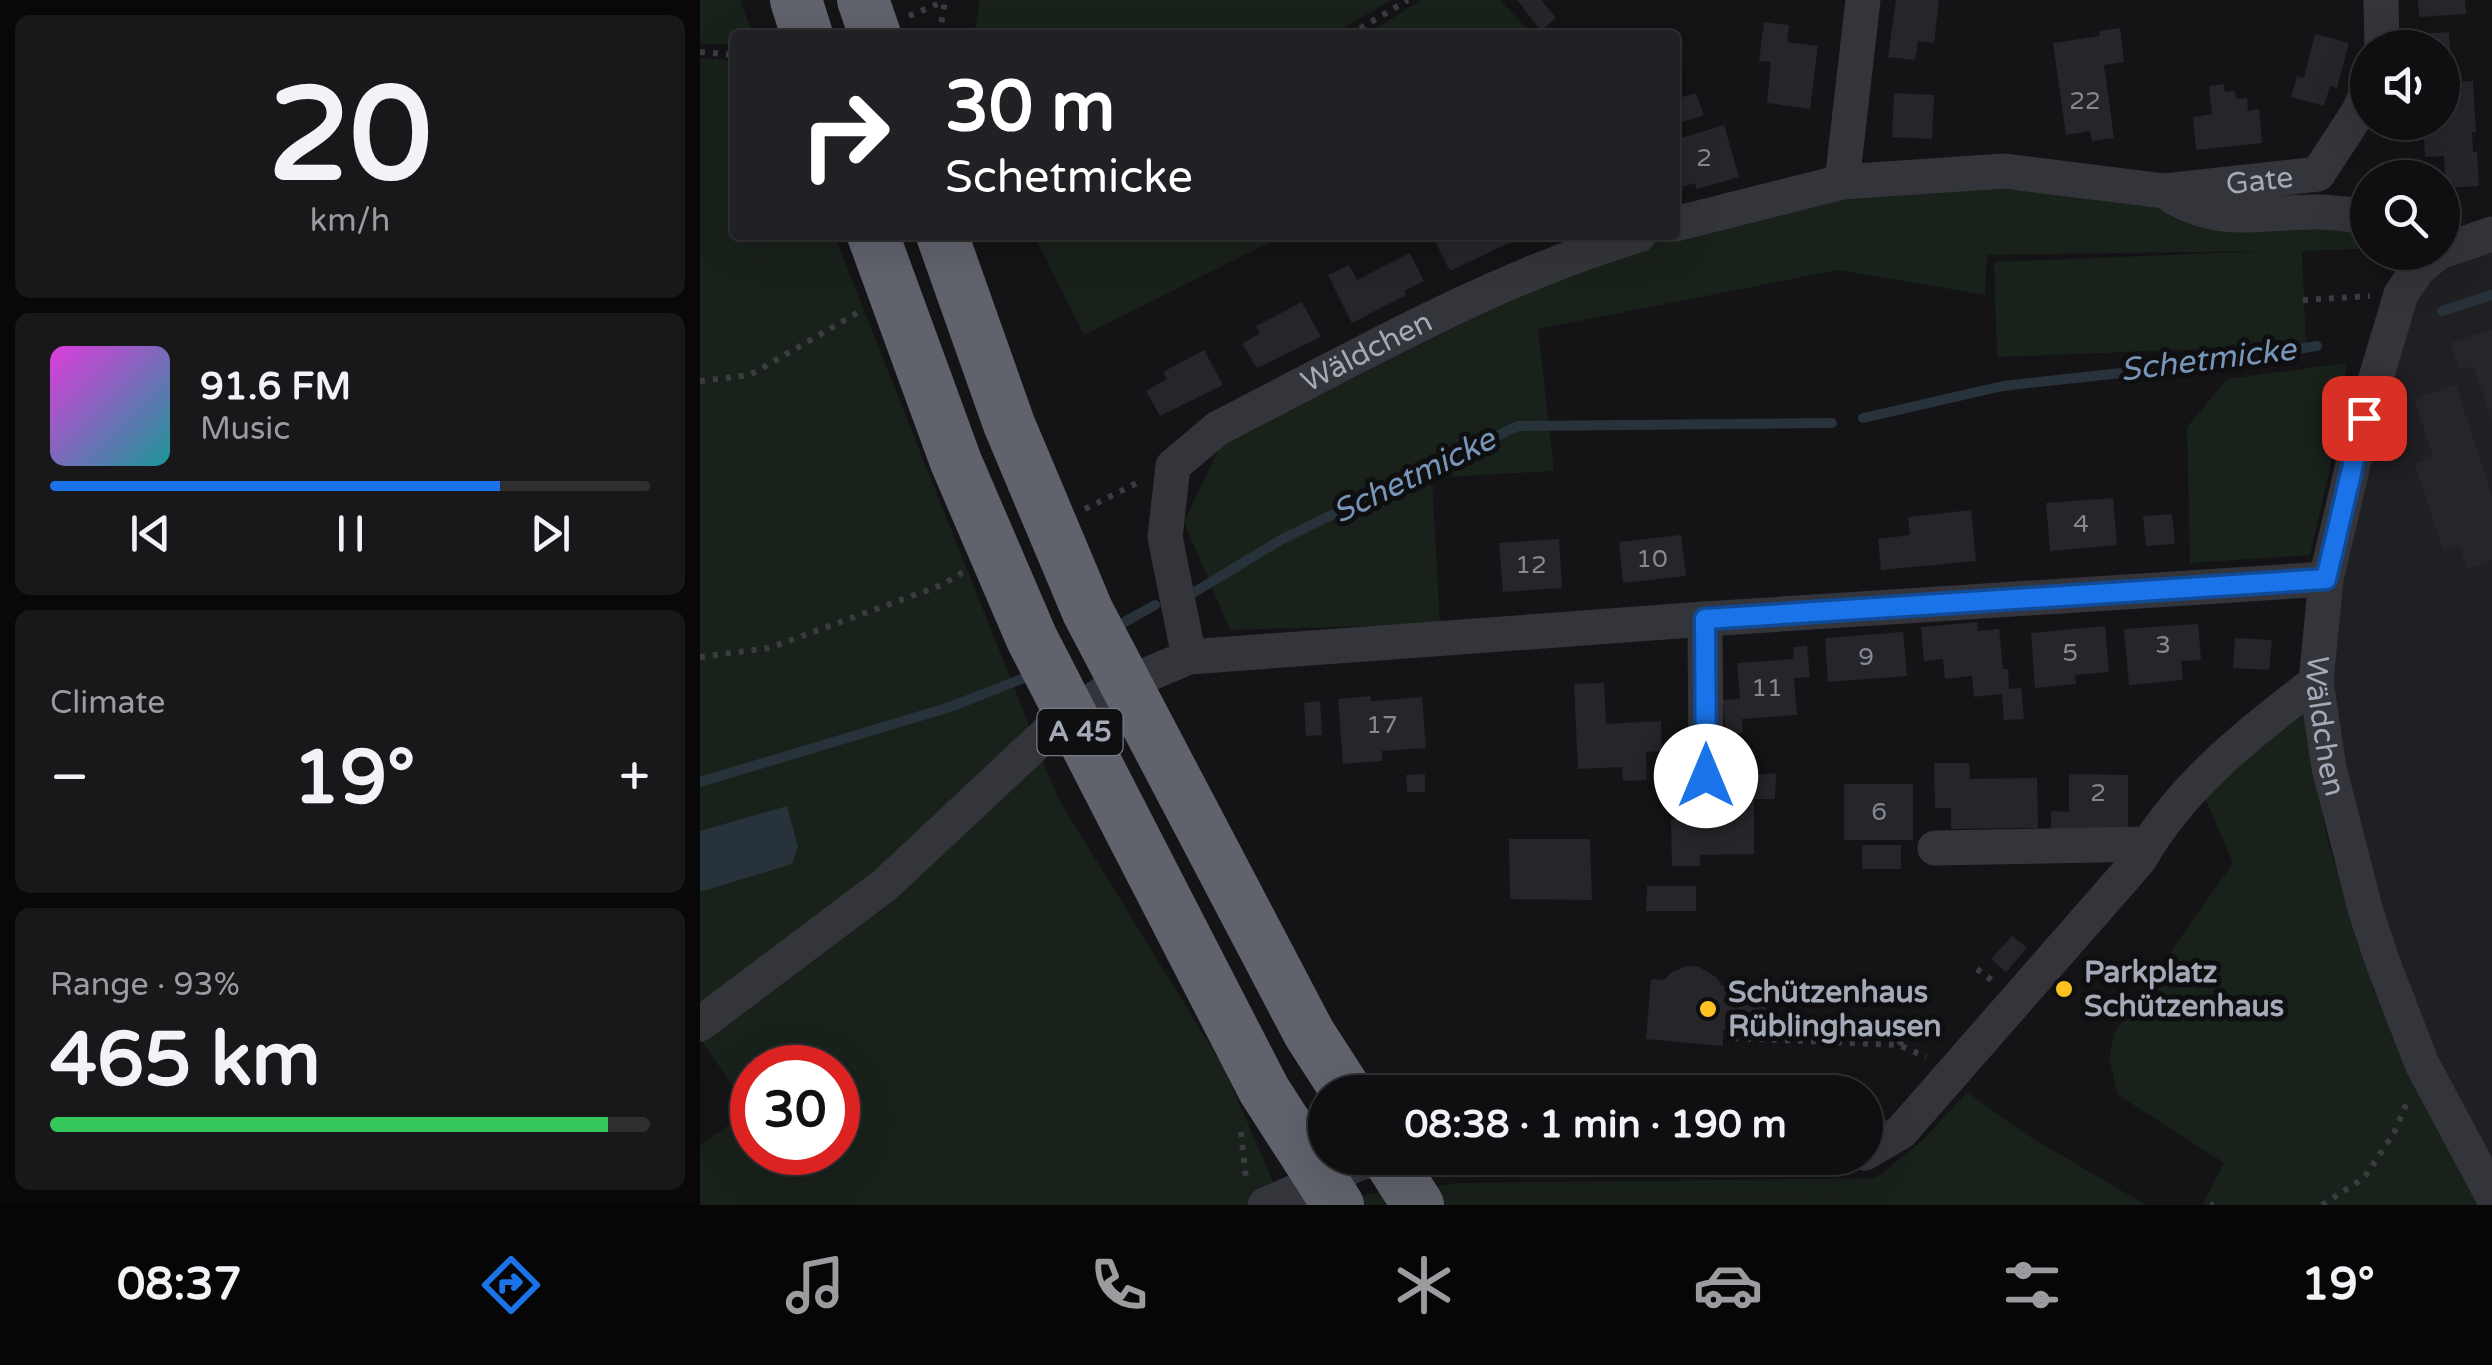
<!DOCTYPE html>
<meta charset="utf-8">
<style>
:root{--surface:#0f0e10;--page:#181719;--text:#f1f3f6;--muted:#9b9c9f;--line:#2f2e30;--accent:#1a73e8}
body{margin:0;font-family:"Varela Round",sans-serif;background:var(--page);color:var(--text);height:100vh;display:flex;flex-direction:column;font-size:38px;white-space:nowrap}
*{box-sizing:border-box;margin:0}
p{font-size:32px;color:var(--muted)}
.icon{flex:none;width:55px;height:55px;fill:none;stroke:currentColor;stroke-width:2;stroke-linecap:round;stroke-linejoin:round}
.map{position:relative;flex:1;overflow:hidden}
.sheet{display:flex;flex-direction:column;gap:15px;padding:15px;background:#080809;width:700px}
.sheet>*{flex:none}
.guide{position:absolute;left:30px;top:30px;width:950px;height:210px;border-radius:10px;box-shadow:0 10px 40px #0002,0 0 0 2px var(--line);background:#202124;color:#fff;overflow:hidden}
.fabs{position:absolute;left:1650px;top:30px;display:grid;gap:20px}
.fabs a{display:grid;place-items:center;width:110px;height:110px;border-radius:50%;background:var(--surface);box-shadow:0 10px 40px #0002,0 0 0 2px var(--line);font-size:50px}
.speed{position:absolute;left:30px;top:1045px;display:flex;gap:20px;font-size:50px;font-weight:700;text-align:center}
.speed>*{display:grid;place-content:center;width:130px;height:130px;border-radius:50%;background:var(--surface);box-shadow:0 10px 40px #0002,0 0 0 2px var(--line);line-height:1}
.speed .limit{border:15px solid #d22;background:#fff;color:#111}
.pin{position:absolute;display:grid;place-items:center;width:85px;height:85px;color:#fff;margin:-42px;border-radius:20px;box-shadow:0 5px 15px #0006}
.me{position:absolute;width:110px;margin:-55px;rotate:0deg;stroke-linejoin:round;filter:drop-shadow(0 0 8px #0008)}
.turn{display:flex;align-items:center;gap:35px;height:210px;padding:0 50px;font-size:45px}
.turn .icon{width:130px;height:130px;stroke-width:2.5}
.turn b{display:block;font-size:70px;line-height:85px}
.big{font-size:75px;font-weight:700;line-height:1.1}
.sheet .tile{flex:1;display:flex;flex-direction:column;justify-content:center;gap:15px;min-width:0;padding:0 35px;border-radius:15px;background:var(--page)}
.sheet .dial{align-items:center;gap:0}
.dial b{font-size:130px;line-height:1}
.song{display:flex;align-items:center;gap:30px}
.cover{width:120px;height:120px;border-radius:15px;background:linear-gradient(135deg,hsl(300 70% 55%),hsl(180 70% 35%))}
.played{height:10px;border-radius:5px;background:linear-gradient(90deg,var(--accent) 75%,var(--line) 75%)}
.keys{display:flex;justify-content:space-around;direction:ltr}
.heat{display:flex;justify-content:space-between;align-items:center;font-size:55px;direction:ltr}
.charge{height:15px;border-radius:8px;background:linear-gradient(90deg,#34c759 93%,var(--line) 0)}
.trip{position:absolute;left:608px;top:1075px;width:575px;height:100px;border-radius:50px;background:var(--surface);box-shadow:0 10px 40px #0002,0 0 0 2px var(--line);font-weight:700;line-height:100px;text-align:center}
.menu{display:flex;height:160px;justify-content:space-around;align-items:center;background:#060606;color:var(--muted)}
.menu .icon{width:70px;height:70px}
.menu .selected{color:var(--accent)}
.menu b{font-size:45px;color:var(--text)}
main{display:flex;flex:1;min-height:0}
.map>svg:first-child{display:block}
</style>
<main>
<section class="sheet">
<div class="tile dial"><b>20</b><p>km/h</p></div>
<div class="tile">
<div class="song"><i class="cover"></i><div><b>91.6 FM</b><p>Music</p></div></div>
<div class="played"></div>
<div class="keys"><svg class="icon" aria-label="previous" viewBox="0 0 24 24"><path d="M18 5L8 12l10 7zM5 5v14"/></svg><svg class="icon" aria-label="pause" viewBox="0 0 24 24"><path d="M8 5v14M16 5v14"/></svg><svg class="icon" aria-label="next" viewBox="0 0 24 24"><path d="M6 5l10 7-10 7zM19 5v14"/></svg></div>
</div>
<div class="tile"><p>Climate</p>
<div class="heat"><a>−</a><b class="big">19°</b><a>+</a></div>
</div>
<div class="tile"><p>Range · 93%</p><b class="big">465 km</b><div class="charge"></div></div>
</section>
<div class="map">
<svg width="1792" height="1205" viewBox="0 0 1792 1205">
<rect width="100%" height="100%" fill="#141316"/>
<polygon fill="#201f23" points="1792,234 1792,1177 1721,1064 1616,682 1664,418 1739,253"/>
<g fill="#19211b" fill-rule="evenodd">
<polygon points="0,0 40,0 53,35 35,35 35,45 0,44"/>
<polygon points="280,0 692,0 631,35 274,35"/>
<polygon points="721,0 800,0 833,35 665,35"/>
<path d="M0,58l35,3v174h99l224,563 166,270 53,123 -17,14h-560v-60l49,-34 -49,-73zM52,1068h86v84h-86z"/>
<polygon points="1301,171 1658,222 1658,249 1602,251 1606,345 1297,357 1294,262 1567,251 1287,255 1285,295 1138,270 838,329 854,471 732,478 740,624 530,630 484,522 528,430 854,261 1073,208"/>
<polygon points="334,235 584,235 384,335"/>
<polygon points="1647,363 1629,472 1610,555 1490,563 1487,427 1527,379"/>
<polygon points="1599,694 1628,842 1674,990 1792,1177 1792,1205 1502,1205 1524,1163 1418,1095 1409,1058 1415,1031 1533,863 1504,796"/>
<polygon points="1267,1092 1327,1135 1446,1205 640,1205 656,1196 757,1183 1176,1178 1225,1138"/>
</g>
<polygon fill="#28323a" points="87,806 98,847 92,864 0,892 0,831"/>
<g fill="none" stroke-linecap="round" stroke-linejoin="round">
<g stroke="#28323a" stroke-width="10">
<polyline points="1742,311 1792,295"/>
<polyline points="1163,418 1303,386 1494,365 1617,346"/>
<polyline points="493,593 584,538 818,426 1132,423"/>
<polyline points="412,629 455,605"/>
<polyline points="0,782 250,707 332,675"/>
</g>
</g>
<g fill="#26262a">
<polygon points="817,0 841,0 856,18 841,31"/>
<polygon points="1196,0 1239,0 1234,43 1218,41 1215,60 1188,57"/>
<polygon points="1718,0 1765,0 1766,14 1719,17"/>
<polygon points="1064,22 1089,25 1087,42 1118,46 1110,109 1067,103 1071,62 1059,61"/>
<polygon points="1420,28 1424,62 1404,65 1414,138 1392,141 1390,131 1366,135 1353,43 1400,36 1399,31"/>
<polygon points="1749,32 1752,76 1742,76 1742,48 1722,48 1721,34"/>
<polygon points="1615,34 1649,43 1637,88 1630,86 1624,106 1591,97 1597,76 1604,78"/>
<polygon points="1773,81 1776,132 1772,132 1773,152 1777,152 1779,186 1746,188 1744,156 1725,157 1723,122 1742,122 1742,82"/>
<polygon points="1524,84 1525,92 1535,91 1536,99 1547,98 1548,111 1559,109 1562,143 1496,150 1493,117 1512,114 1509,86"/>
<polygon points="996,93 1004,115 983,122 976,99"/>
<polygon points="1194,93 1234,95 1232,139 1192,137"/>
<polygon points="1024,125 1039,177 997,189 995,183 975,189 975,140"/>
<polygon points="732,235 826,235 750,271"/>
<polygon points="710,253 724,281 704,291 706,295 652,323 628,275 649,265 657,280"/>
<polygon points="602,302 621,337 557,368 542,344 560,333 556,326"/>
<polygon points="1792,329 1792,419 1791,419 1773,366 1760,370 1750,343"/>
<polygon points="504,350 523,385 460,416 446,391 467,379 463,372"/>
<polygon points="1756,385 1792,496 1792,560 1768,569 1759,545 1743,550 1715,464 1733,457 1714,399"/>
<polygon points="1413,498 1417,545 1350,551 1346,503"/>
<polygon points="1271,510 1276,561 1181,570 1178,539 1210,535 1208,517"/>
<polygon points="1472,514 1475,544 1446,546 1443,516"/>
<polygon points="981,535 986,576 923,583 919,542"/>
<polygon points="859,539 862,588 803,592 799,543"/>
<polygon points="1277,622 1278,631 1299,629 1303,669 1308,669 1309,689 1321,688 1324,719 1304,720 1302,694 1274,697 1272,676 1245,679 1243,659 1224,661 1221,627"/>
<polygon points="1498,624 1501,660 1481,661 1483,680 1429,685 1424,629"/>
<polygon points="1405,626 1409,672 1375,675 1376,684 1335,688 1331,633"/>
<polygon points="1203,632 1207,676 1128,682 1125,638"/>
<polygon points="1535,638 1572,640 1569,670 1533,668"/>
<polygon points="1107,646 1110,677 1094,678 1097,715 1042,719 1043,733 1026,735 1023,700 1040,699 1037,663 1094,659 1093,647"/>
<polygon points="904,683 906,724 961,721 962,751 946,752 947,780 923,781 922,767 878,769 874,684"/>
<polygon points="670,696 671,701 722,697 726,748 682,751 682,761 643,764 638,699"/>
<polygon points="620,701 622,735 606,736 604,703"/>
<polygon points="1234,763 1269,763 1270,779 1337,778 1338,828 1251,829 1251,808 1235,808"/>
<polygon points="1076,773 1075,799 1054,799 1054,854 1000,855 1000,866 972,866 971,819 1000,819 1000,796 1040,796 1040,777"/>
<polygon points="725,774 725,792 707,792 706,775"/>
<polygon points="1369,774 1428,775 1428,832 1351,838 1351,811 1369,812"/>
<rect x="1144" y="784" width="69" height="56"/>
<polygon points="809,839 890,839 892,900 810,899"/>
<rect x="1162" y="845" width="39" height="24"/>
<polygon points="947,886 996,886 996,911 946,911"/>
<polygon points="1312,936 1327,948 1306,972 1291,959"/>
<polygon points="999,967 1016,977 1021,985 1068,988 1064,1032 1023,1030 1023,1046 946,1039 951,979 964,980 972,972 987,966"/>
</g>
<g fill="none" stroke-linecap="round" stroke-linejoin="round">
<g stroke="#3a3c42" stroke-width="6" stroke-dasharray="5 8" stroke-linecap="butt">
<polyline points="209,16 245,1"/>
<polyline points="239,35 245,1"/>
<polyline points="649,35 708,0"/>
<polyline points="0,52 35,55"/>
<polyline points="1603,300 1670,296"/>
<polyline points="0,381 50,375 159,312"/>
<polyline points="385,509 441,481"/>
<polyline points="0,657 69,648 242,585 263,572"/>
<polyline points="1277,969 1293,981"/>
<polyline points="1033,1038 1199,1045 1226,1057"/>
<polyline points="1199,1045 1207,1033 1209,1016"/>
<polyline points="541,1132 546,1179"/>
<polyline points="1510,1204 1513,1205"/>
<polyline points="1622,1205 1664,1178 1694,1133 1707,1102"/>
</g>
<g stroke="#34353b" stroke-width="35">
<polyline points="1681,0 1682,48"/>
<polyline points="1142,182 1163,0"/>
<path id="s1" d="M1465,191l153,-17 41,-63 9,-21"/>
<path d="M975,224l167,-42 162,-11 160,20c53,37 97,20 155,21 16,0 33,3 49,5"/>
<polyline points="1742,251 1792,234"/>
<path id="s2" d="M1739,252l-21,17 -17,25 -37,124 -38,161 -10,103 13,86 37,144 17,51 39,101 70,131"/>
<polyline points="1005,619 1006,775"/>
<path id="s3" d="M489,657l-24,-120 8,-71 45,-38c138,-70 273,-149 421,-193"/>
<polyline points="1235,848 1448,844"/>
<polyline points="0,1024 186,884 361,720 404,693 489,657 1005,619 1626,579"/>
<path d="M1165,1153l36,-21 238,-272c42,-74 110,-127 177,-178"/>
<polyline points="1100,1158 1138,1158"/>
<polyline points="565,1205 662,1162 710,1158"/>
</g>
<polyline stroke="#60626c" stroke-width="52" points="96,0 107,35"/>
<g stroke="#60626c" stroke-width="52">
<polyline points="163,0 175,35"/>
<polyline points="173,235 256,462 332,639 564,1090 638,1205"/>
<polyline points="242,235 309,424 388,612 609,1033 647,1092"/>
<polyline points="688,1158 718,1205"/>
</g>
</g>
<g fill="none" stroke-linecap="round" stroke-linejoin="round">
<defs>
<polyline id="route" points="1006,776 1005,619 1626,579 1664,418"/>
</defs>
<use href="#route" stroke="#114b97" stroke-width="25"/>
<use href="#route" stroke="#1a73e8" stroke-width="18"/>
</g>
<g fill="#ffc022" stroke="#0f0e10" stroke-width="4">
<circle cx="1364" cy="989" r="10"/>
<circle cx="1008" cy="1009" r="10"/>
</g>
<g text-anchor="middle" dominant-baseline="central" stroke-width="10" stroke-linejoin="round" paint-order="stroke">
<g font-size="25" fill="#848893">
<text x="1385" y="101">22</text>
<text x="1004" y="158">2</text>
<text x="1381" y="524">4</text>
<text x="952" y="559">10</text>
<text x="831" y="565">12</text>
<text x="1463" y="645">3</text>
<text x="1370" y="653">5</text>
<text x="1166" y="657">9</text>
<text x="1067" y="688">11</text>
<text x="682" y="725">17</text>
<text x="1398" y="793">2</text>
<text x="1179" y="812">6</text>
</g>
<rect fill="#0f0e10" stroke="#777a85" stroke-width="2.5" x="337.5" y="709" width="85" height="46" rx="8"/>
<g font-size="28" font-weight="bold" fill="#a4a9b7">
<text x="380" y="732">A 45</text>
</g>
<g font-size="30" fill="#a4a9b7" stroke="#0f0e10">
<text stroke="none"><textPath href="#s1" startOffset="95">Gate</textPath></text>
<text stroke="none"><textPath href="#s3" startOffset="420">Wäldchen</textPath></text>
<text stroke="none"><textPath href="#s2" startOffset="500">Wäldchen</textPath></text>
</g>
<g font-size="30" font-weight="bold" fill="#a4a9b7" stroke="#0f0e10" text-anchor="start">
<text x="1384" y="972">Parkplatz<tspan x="1384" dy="34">Schützenhaus</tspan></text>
<text x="1028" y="992">Schützenhaus<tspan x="1028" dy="34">Rüblinghausen</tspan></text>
</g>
<g font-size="32" font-style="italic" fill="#7795b6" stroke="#0f0e10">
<text transform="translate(1508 360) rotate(-7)">Schetmicke</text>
<text transform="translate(714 476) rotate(-26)">Schetmicke</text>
</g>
</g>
</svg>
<div class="fabs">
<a><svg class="icon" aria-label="sound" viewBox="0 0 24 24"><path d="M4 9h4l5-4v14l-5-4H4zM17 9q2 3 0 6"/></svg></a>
<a><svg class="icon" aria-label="search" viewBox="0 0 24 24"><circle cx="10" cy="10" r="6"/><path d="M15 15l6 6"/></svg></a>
</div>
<div class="speed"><div class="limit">30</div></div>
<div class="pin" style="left:1664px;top:418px;background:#d93025"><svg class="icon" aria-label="arrive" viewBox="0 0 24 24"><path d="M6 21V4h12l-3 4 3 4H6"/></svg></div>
<svg class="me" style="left:1006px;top:776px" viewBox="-20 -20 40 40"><circle r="19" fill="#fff"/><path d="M0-13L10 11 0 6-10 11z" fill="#1a73e8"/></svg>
<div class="trip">08:38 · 1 min · 190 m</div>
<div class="guide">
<div class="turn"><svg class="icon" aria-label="right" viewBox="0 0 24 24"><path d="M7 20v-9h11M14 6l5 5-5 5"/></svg><div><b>30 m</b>Schetmicke</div></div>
</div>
</div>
</main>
<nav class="menu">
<b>08:37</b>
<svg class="icon selected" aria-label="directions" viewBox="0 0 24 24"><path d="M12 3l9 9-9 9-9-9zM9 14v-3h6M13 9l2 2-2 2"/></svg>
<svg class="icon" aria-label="music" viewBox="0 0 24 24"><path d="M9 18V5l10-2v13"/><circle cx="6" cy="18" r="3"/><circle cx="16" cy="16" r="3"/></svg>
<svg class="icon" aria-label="phone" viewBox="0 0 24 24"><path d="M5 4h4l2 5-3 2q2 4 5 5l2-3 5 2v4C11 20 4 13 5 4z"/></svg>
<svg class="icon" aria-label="climate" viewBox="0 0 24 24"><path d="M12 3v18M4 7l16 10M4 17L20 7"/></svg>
<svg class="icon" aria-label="car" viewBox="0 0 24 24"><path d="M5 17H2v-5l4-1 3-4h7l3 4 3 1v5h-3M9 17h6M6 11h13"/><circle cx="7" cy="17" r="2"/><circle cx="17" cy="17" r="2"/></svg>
<svg class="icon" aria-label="filters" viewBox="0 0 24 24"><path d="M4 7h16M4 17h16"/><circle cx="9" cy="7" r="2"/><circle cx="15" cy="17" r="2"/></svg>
<b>19°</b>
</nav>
